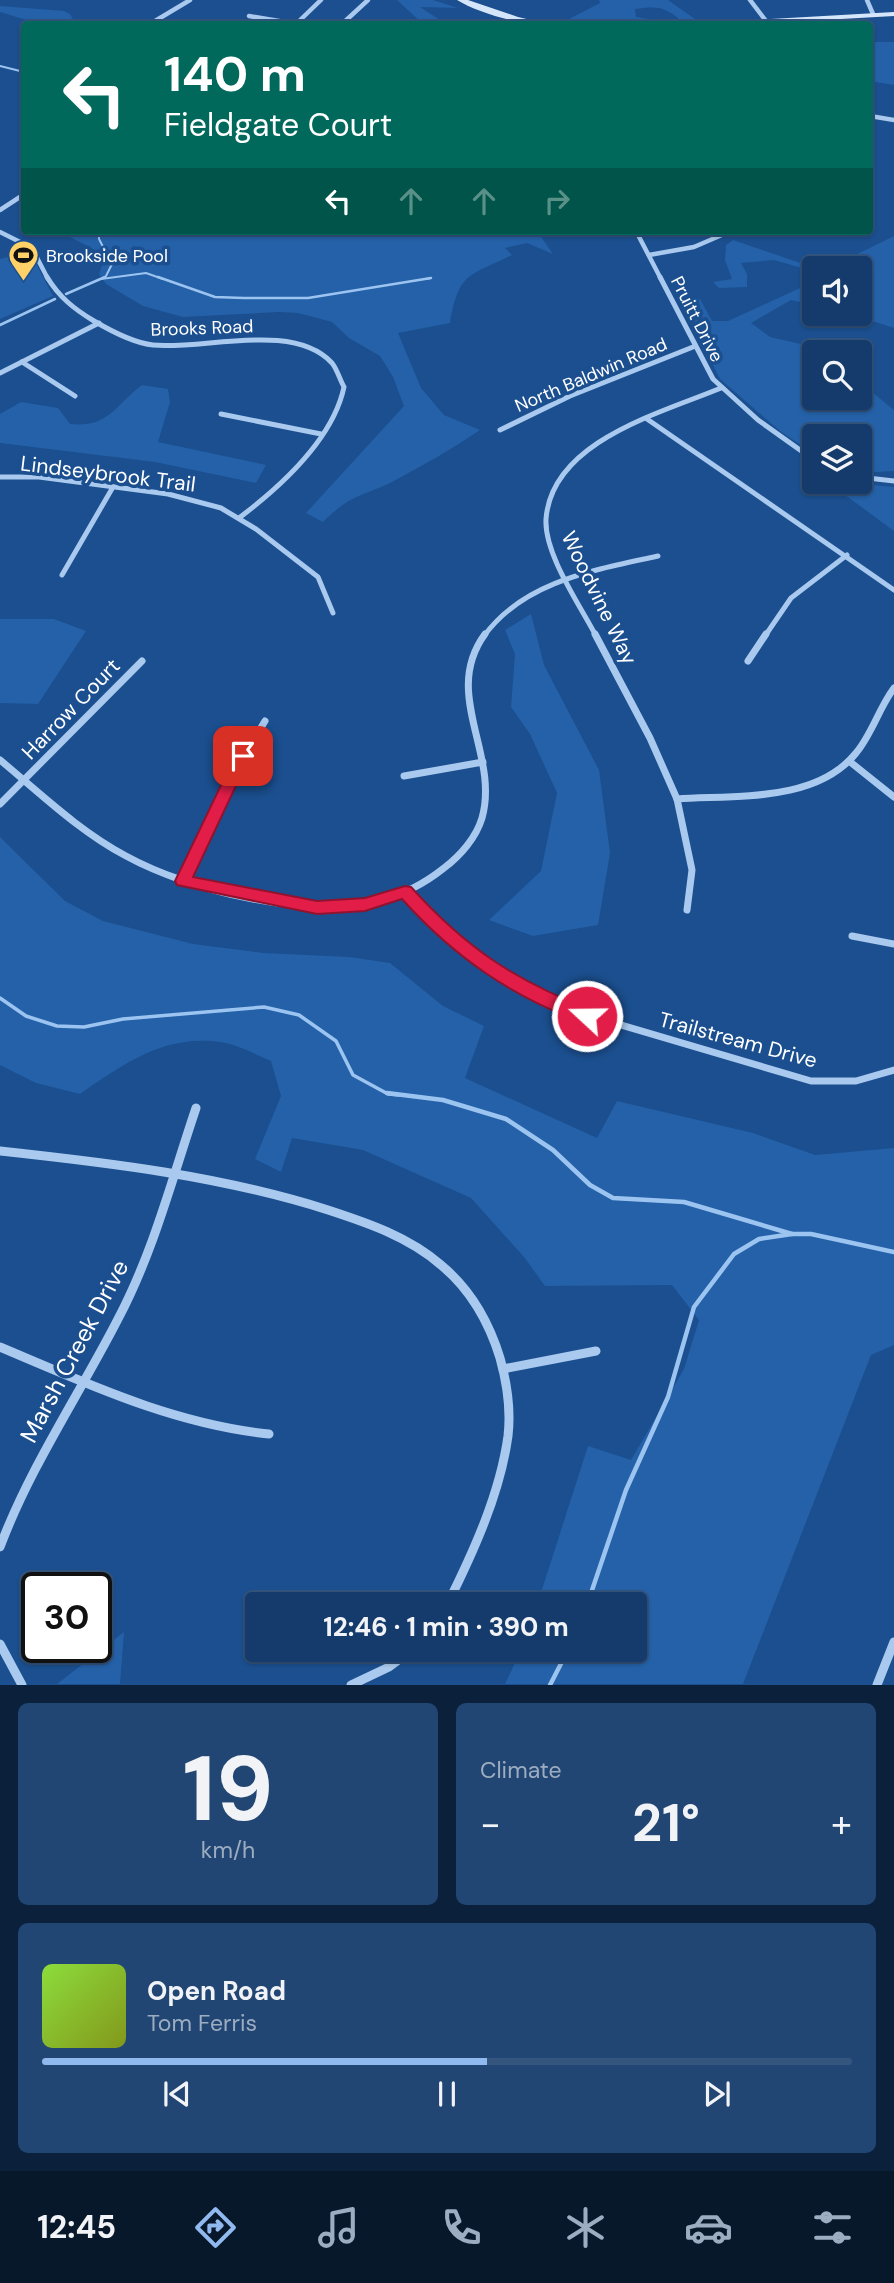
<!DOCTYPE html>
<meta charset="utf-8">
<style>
:root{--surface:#143b6b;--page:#214673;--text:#f1f3f6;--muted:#9dadc1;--line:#33557e;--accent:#90b9f0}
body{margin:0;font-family:"DM Sans",sans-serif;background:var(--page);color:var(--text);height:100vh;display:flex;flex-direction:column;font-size:26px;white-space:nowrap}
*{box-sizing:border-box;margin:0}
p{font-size:23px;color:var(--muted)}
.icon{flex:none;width:38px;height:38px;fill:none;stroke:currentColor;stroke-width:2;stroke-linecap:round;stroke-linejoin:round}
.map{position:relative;height:1685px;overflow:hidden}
.details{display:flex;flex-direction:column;gap:18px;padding:18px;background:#0b203b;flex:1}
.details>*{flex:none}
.hud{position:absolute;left:21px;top:21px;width:852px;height:214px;border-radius:7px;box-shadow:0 2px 5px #0004,0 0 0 2px var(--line);background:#00695c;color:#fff;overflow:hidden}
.buttons{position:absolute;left:802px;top:256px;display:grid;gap:14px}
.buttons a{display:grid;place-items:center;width:70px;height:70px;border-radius:7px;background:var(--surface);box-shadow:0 2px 5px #0004,0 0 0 2px var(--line);font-size:35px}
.speed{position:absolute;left:21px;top:1572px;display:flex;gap:14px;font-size:35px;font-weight:700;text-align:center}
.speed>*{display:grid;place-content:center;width:91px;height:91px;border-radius:50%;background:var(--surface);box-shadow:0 2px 5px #0004,0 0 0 2px var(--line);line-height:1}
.speed .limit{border:4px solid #111;border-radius:10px;background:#fff;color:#111}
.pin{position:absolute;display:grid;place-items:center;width:60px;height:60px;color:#fff;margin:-30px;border-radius:14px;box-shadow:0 4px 10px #0006}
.me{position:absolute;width:77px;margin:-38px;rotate:291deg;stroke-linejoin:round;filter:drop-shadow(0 0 5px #0008)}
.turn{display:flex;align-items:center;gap:24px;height:147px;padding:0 28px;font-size:32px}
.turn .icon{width:91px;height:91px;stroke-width:2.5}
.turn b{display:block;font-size:49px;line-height:60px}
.lanes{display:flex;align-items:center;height:66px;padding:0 28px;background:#0003;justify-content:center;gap:35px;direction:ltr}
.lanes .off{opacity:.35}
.big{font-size:52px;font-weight:700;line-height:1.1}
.details .widget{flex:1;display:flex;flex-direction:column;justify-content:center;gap:10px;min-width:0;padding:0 24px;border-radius:10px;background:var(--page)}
.details .dial{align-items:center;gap:0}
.dial b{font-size:91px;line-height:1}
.song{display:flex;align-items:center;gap:21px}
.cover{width:84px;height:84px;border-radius:10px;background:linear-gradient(135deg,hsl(90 70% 55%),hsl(70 70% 35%))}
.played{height:7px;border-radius:4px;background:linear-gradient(90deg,var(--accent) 55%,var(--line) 55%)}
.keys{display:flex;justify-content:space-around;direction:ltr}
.heat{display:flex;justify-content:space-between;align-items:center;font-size:38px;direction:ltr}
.details .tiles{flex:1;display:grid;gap:18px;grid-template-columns:1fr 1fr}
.widget:last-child{grid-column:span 2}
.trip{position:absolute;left:245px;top:1592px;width:402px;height:70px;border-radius:7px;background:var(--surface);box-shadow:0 2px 5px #0004,0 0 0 2px var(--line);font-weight:700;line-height:70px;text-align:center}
.tab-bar{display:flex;height:112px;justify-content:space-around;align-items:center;background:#08182b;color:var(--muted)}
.tab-bar .icon{width:49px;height:49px}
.tab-bar .current{color:var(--accent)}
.tab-bar b{font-size:32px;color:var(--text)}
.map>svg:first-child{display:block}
</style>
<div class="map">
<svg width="894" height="1685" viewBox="0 0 894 1685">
<rect width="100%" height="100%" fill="#1b4f8f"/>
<g fill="#2461a8">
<polygon points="397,0 433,0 458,8 420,7 440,20 474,21 481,24 423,24"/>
<path d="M599,0h69l27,19 -15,1c-15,-14 -25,-14 -45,-11l1,8 26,4c-32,1 -62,-3 -92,3l-1,-5 31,-16z"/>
<polygon points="0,6 64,11 70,14 76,24 40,24 0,12"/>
<polygon points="870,36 875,42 894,42 894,85 870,81"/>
<path d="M73,231h464l16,23 -26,-11 -22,5 7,7c-42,21 -53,16 -62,68l-52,10 23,55 23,27 36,15c-28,19 -58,36 -88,52 -32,15 -42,13 -69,40l-17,-9 98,-107 -11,-29 -13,-21 -31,-18 -17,-16 -34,-9 -19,-1 -96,5 -40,-11 -37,-22 -7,-10 3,-9 -9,-16 -23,-12z"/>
<polygon points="894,236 894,328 848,313 859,313 859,268 829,268"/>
<polygon points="733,240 815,268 814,305 791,300 751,323 770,337 836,352 814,352 814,397 859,397 859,386 867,388 894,410 894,471 859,473 859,436 814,436 814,454 780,431 720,379 677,295 700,299 712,321 728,321 811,283 802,268 774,260 741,263 747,274 747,287 719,288 713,282 732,279 725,260 726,245"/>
<polygon points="30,252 53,296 0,319 0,259"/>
<path d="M142,385l26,4 2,13 -12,40 108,23 -10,18 -101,-21 -155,-19v-29l21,-12 37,6 12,16c39,4 45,-19 72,-39z"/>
<polygon points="826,481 894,487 894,531"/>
<polygon points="531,614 544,665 599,770 610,853 598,925 533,936 489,920 541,871 557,793 530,734 511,707 515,654 505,630"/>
<polygon points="0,619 54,619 86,631 38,704 0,703"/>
<path d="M0,837l65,64 38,20 90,23 71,9 85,4 41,6 53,43 41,20 -19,52 132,60 20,-37 136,32 62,22 79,-7v197l-23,10 -128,329h-238l16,-34h114v-45h-98l51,-159 43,14 53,-91 15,-49 -27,-35 -127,1 -21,-29 -53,-59 -108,-48 -71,-12 -11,34 -26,-13 26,-63 -10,-35c-15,-6 -34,-17 -51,-19 -55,-8 -97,22 -140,52l-44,-11 -36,-18z"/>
<polygon points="124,1632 120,1684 57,1684"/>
</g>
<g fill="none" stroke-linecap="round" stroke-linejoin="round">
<g stroke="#9cc4f0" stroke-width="2">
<polyline points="0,66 24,72"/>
<polyline points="99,231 99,239 112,264 106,276"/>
<polyline points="101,279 146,273 163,279"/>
<polyline points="426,279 431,278"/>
</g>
<g stroke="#9cc4f0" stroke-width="2.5">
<polyline points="158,277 215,297 244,298 308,298 431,278"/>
<polyline points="66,294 105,277"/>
<polyline points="0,325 55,299"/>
</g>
<polyline stroke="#9cc4f0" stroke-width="3.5" points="0,998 26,1016 57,1026 84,1027 123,1019 264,1007 299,1015 336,1041 353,1075 388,1094 399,1095"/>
<g stroke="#9cc4f0" stroke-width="4.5">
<polyline points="387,1093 443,1100 506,1119 553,1150 590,1185 613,1198 684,1202 792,1234"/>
<polyline points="587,1605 626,1490 668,1397 694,1307 734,1254 759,1239 792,1234 811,1234 894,1252"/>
<polyline points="550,1685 568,1650"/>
</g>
<g stroke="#a9c9ee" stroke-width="4.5">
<polyline points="750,0 766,21"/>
<polyline points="867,0 873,14"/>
<polyline points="249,16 297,24"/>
<polyline points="150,24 190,0"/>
<polyline points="296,24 321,0"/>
<polyline points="342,24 368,0"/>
<polyline points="870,116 894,120"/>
<polyline points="0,210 23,195"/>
<polyline points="636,231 661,279"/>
<polyline points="0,232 32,248 48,279"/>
<polyline points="649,255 694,247 731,231"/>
</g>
<g stroke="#a9c9ee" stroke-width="5">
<path d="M47,277c12,20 27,32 47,44 17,10 39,22 59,24 51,5 140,-24 179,18 5,6 8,17 12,24 -11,52 -64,100 -105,131"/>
<polyline points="660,277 713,379 758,420 814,460"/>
<polyline points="22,362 75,396"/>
<polyline points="0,373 99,323"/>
<polyline points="221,414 321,434"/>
<polyline points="647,419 894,590"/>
<polyline points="500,430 570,396 693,347"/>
<polyline points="0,477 39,477 168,494 221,508 256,529 318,577 333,613"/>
<polyline points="859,477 894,481"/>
<polyline points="62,575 113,487"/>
<path d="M484,636c40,-55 111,-66 174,-80"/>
<path d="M596,636c-16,-31 -52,-82 -50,-117 6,-78 115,-106 175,-131"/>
<polyline points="765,636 791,598 847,555"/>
</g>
<g stroke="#a9c9ee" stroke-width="7">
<polyline points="595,634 650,738 677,799 692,870 687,910"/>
<polyline points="748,661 766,634"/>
<path d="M0,760c41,34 79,71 126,96 64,35 181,63 252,45 25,-6 46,-17 66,-33 16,-12 32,-30 38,-50 18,-64 -41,-124 3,-184"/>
<polyline points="849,761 894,797"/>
<polyline points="404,776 483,762"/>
<path d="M677,799c57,-4 139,4 179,-46 16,-19 23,-45 38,-65"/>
<polyline points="0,804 142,661"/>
<polyline points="183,881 231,778 265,721"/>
<polyline points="405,892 465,952 496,974 560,1007 811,1081 856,1081 894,1070"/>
<polyline points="852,936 894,944"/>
</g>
<g stroke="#a9c9ee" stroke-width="9">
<path d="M0,1151c111,12 221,25 328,59 40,13 81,27 113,55 29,24 48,57 59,93 7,25 11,52 8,78 -8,58 -35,117 -61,169"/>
<path d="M0,1347c88,37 173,77 269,87"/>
<polyline points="503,1369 596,1351"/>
<path d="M0,1547c30,-80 79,-152 118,-228 35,-66 54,-140 78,-211"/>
<polyline points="0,1644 22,1685"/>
<polyline points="351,1685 389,1667 412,1650"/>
<polyline points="877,1685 894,1642"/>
</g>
<g fill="#d6e6fa" fill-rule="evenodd">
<path d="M457,0h11l50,17 30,7c-25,2 -70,-11 -91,-24z"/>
<polygon points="894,12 894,16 751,24 716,24 720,22"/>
</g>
</g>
<path fill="#e11d48" stroke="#92132f" stroke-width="2" d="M243,751l7,5 -57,121 124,24 48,-3 40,-12 6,1c57,63 104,93 182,124l3,5 -3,6 -6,2c-74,-26 -133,-67 -185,-125l-37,12 -48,3 -140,-29 -2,-4 60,-125z"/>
<defs>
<symbol id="stadium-pin" viewBox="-11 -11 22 30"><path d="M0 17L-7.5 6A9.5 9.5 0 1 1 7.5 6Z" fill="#ffd166" stroke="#1b4f8f"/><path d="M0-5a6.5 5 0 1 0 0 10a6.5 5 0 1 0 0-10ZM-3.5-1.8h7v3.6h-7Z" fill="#111"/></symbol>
</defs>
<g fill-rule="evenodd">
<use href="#stadium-pin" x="6" y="238" width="35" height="47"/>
</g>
<g text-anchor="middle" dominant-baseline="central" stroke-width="7" stroke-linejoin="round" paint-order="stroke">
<g font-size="18" fill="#fff" stroke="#1b4f8f" text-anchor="start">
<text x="46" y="256">Brookside Pool</text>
</g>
<g font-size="18" fill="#fff" stroke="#1b4f8f">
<text transform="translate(697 319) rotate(63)">Pruitt Drive</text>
<text transform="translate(202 328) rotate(-2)">Brooks Road</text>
<text transform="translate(591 375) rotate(-23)">North Baldwin Road</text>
</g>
<g font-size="21" fill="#fff" stroke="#1b4f8f">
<text transform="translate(108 474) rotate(7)">Lindseybrook Trail</text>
<text transform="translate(599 598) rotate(64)">Woodvine Way</text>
<text transform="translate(71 709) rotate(-46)">Harrow Court</text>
<text transform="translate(738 1040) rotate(15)">Trailstream Drive</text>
</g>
<g font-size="24" fill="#fff" stroke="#1b4f8f">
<text transform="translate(74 1351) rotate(-62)">Marsh Creek Drive</text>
</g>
</g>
</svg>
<div class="buttons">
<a><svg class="icon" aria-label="sound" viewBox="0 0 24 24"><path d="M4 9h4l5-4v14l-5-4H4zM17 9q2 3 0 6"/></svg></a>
<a><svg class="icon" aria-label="search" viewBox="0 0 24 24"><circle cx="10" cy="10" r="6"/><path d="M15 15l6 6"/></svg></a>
<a><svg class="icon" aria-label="layers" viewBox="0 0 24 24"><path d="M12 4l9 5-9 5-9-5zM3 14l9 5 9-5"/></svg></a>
</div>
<div class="speed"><div class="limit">30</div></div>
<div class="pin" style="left:243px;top:756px;background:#d93025"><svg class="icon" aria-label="arrive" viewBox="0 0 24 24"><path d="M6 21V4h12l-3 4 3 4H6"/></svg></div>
<svg class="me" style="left:587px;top:1016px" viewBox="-20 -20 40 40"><circle r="17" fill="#e11d48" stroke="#fff" stroke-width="3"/><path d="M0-11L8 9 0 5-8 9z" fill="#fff"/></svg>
<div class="trip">12:46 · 1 min · 390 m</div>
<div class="hud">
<div class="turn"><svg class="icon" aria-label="left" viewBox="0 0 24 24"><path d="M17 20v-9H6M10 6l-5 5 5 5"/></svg><div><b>140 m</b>Fieldgate Court</div></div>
<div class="lanes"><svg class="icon" aria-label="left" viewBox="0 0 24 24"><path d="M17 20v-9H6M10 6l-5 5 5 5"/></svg><svg class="icon off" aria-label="ahead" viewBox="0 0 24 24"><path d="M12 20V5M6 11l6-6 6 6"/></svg><svg class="icon off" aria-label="ahead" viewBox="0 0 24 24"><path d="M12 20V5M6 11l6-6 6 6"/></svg><svg class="icon off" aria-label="right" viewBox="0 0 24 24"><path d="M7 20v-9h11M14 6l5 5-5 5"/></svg></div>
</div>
</div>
<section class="details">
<div class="tiles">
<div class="widget dial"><b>19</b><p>km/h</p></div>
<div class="widget"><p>Climate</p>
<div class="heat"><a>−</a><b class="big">21°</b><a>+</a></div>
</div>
<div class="widget">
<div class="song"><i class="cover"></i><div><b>Open Road</b><p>Tom Ferris</p></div></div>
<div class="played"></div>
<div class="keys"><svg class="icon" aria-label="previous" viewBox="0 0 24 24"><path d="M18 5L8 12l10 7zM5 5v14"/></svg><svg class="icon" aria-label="pause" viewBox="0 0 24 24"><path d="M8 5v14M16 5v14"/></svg><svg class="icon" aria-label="next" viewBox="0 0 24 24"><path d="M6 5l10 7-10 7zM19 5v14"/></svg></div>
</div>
</div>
</section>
<nav class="tab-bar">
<b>12:45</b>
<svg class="icon current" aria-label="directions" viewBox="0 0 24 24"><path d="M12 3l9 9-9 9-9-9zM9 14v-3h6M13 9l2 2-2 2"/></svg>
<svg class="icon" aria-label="music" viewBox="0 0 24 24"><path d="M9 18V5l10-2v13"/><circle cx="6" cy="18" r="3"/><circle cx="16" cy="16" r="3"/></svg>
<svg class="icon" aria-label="phone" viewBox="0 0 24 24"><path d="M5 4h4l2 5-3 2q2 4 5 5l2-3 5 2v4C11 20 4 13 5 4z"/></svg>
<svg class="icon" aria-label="climate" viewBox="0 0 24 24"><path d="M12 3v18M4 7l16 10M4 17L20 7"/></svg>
<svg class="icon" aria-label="car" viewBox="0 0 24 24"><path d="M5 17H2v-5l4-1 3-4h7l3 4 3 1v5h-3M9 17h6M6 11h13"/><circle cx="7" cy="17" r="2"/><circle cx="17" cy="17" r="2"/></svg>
<svg class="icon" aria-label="filters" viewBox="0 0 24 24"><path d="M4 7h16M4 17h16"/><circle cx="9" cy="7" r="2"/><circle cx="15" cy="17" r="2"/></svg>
</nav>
